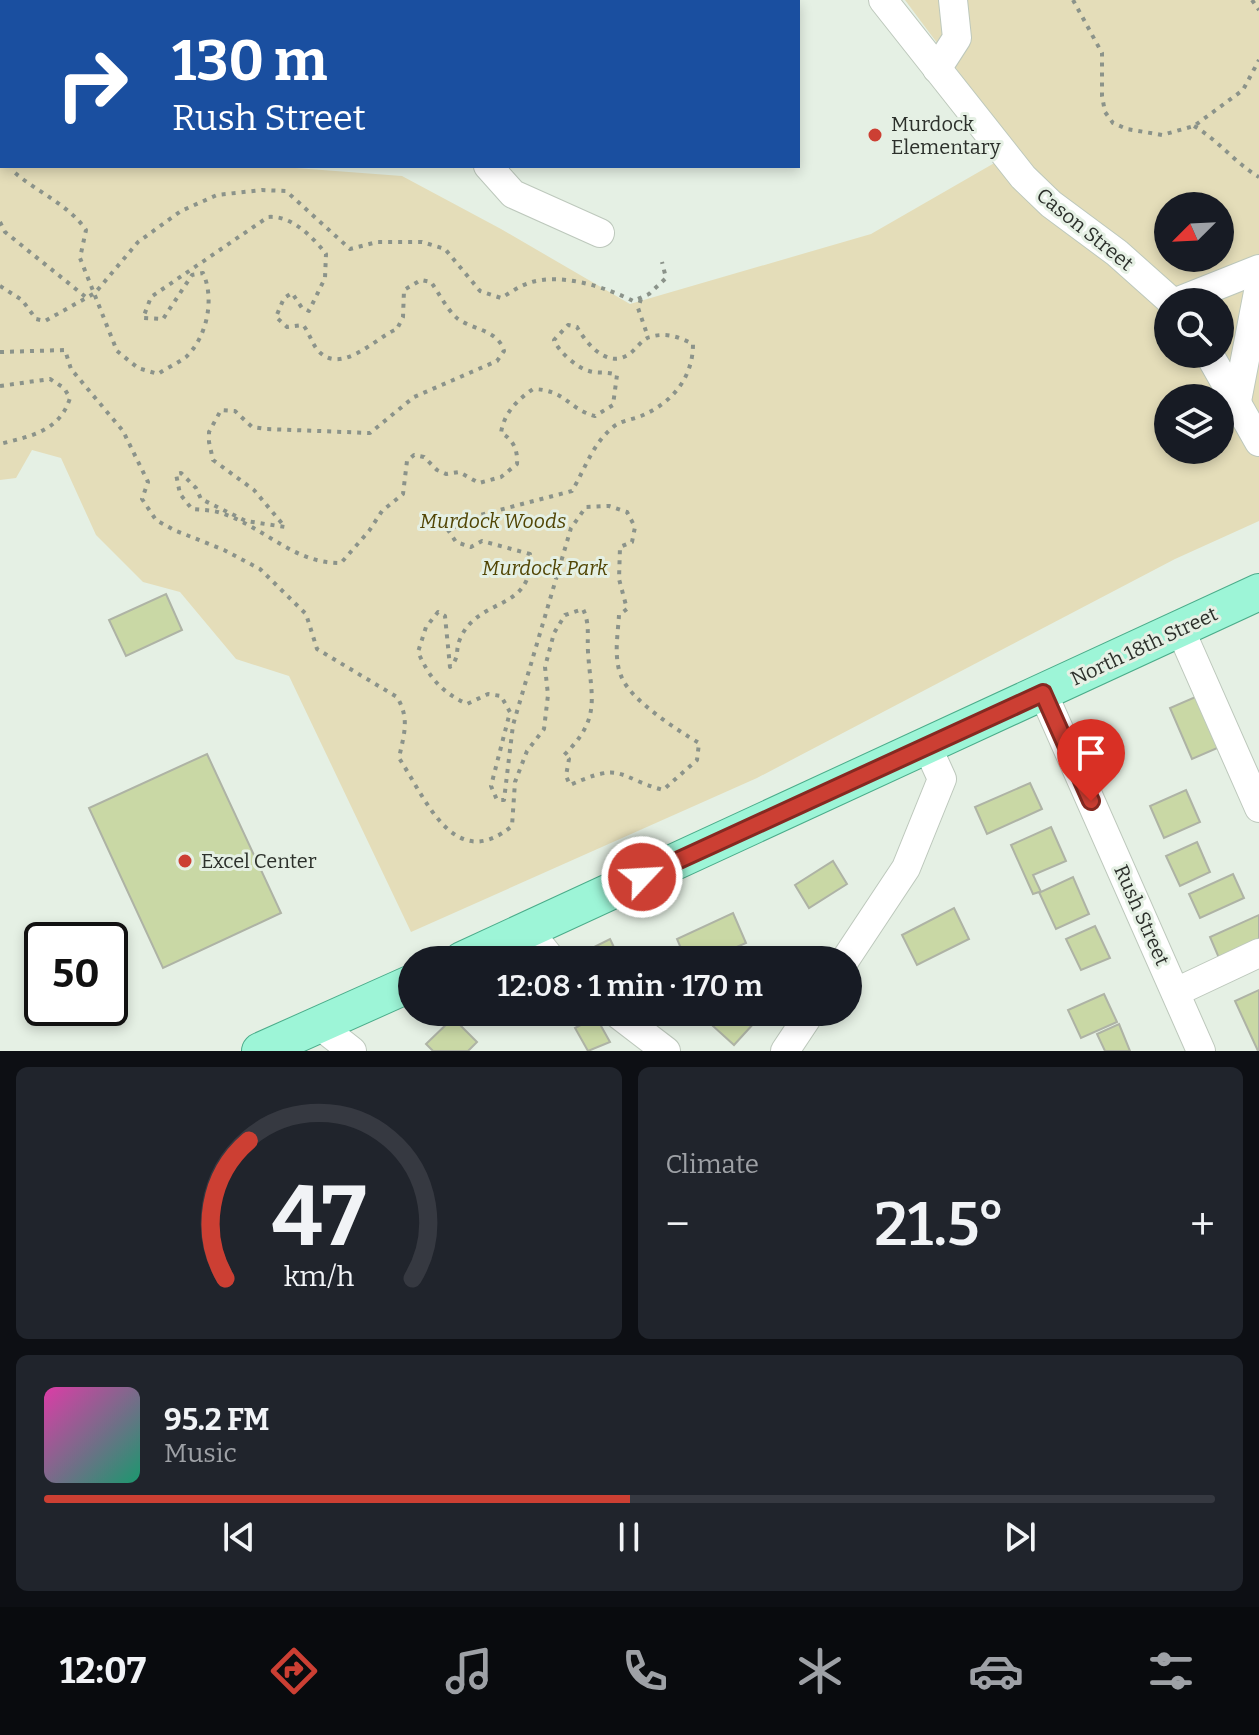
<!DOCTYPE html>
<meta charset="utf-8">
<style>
:root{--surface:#171b24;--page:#20242c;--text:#f1f3f6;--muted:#9ea1a6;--line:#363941;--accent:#cc3f33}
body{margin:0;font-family:Bitter,serif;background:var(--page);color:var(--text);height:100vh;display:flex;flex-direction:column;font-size:30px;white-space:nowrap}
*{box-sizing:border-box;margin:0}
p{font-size:26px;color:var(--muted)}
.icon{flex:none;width:44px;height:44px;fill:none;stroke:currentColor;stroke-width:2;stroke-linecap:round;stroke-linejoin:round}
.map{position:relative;height:1051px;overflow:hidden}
.details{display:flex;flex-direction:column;gap:16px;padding:16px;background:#0d0f14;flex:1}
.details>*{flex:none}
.guide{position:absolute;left:0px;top:0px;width:800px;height:168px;box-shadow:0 4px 12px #0003;background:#1a4fa0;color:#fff;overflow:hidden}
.needle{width:52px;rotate:246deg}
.tools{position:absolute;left:1154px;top:192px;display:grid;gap:16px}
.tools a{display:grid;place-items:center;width:80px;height:80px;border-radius:50%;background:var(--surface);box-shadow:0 4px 12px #0003;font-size:40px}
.speed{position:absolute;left:24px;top:922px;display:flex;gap:16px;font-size:40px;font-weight:700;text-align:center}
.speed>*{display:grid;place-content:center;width:104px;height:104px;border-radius:50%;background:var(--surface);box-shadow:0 4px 12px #0003;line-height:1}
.speed .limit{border:4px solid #111;border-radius:12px;background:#fff;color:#111}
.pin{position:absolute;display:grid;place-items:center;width:68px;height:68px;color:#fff;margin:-82px -34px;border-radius:50% 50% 50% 0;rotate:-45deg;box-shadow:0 0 8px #0007}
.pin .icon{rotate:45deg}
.me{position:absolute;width:88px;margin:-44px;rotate:65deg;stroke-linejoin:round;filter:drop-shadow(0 0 6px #0008)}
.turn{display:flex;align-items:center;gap:28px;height:168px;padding:0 40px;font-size:36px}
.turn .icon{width:104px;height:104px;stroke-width:2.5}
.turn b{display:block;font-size:56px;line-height:68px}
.big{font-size:60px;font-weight:600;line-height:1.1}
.details .card{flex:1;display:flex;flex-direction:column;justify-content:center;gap:12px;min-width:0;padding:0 28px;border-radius:12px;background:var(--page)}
.details .dial{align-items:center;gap:0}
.dial svg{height:208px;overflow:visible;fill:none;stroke:var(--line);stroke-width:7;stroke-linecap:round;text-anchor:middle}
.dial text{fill:var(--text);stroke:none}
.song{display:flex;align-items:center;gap:24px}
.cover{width:96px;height:96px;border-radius:12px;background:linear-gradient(135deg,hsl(320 70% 55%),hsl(160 70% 35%))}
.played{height:8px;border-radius:4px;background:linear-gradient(90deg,var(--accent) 50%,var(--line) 50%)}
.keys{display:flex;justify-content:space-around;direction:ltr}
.heat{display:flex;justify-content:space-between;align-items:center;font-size:44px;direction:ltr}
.details .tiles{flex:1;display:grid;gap:16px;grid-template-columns:1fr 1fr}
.card:last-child{grid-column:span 2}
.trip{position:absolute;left:398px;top:946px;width:464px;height:80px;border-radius:40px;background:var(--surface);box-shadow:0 4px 12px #0003;font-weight:600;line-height:80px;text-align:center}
.tab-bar{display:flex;height:128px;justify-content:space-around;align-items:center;background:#090b0e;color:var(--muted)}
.tab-bar .icon{width:56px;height:56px}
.tab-bar .selected{color:var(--accent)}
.tab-bar b{font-size:36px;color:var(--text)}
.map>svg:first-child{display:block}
</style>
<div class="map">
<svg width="1259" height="1051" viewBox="0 0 1259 1051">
<rect width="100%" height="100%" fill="#e5f0e4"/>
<path fill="#e4ddb9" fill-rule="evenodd" d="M0,0h38l-36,2v164h267l133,10 99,53 129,75 241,-70 146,-84 -112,-150h354v521l-84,38 -418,219 -346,154 -122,-256 -53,-17 -56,-67 -37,-10 -47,-47 -35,-77 -29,-8 -16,28 -16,2zM1168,206h52v52h-52zM1168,302h52v52h-52zM1168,398h52v52h-52z"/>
<g fill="#c9d8a5" stroke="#aeb3a5" stroke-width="2">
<polygon points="603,0 688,0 689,2 600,2"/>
<polygon points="166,594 182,630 126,656 109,620"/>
<polygon points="1200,695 1222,746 1192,759 1170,708"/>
<polygon points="207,754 281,913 163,968 89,808"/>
<polygon points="1030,783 1042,809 987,834 975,807"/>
<polygon points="1186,790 1200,822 1164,838 1150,806"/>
<polygon points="1051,827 1066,861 1033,875 1041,892 1073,877 1089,914 1056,929 1039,892 1033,894 1011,845"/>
<polygon points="1197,842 1210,872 1180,886 1166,856"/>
<polygon points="833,861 847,884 809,908 795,885"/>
<polygon points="1233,874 1244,898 1200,918 1189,894"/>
<polygon points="954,908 969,939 917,965 902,935"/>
<polygon points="733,913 746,943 707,960 686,960 677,939"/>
<polygon points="1259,915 1259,949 1222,965 1210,937"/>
<polygon points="1095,926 1110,958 1081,970 1066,939"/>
<polygon points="610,939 620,960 582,960 580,954"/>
<polygon points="1259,990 1259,1051 1258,1051 1235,1001"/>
<polygon points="1104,994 1117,1022 1081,1038 1068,1010"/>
<polygon points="475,1012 500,1012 490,1024"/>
<polygon points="707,1012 744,1012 755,1022 734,1045 703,1017"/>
<polygon points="596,1017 610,1042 588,1051 575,1028"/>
<polygon points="453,1018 477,1042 468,1051 433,1051 426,1044"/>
<polygon points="1119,1024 1130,1051 1105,1051 1097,1034"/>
</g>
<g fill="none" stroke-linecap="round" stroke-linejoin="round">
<defs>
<g id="minor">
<polyline points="883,0 1023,177 1051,204 1117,253 1172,302"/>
<polyline points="438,2 438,0"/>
<polyline points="937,69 957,38 953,0"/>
<polyline points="488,166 513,194 600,233"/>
<polyline points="1176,302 1259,269"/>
<polyline points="1209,354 1259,442"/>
<polyline points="1237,401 1259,287"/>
<polyline points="1180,629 1259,808"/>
<polyline points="1043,693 1201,1051"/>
<polyline points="528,930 552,960"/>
<polyline points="845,960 906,868 942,779 927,746"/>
<polyline points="1176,992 1259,953"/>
<polyline points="615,1012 666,1051"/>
<polyline points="319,1025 352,1051"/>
<polyline points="785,1051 811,1012"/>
</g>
<g id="major">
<polyline points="462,960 1259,592"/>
<polyline points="260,1051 412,983"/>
</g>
</defs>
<use href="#minor" stroke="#bdc8bc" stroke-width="30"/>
<use href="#major" stroke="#4bac8a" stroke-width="38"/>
<g stroke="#8b938a" stroke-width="4" stroke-dasharray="4 6" stroke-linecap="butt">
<polyline points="1073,0 1102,53 1102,96 1105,112 1113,123 1127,129 1162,135 1194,126 1243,90 1259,60"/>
<polyline points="1252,0 1259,10"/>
<polyline points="0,49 2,49"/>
<path d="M1194,126c24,14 41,37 65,51"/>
<polyline points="0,222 5,232 87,298"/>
<path d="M0,286l22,14 14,19 9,2 50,-28 43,-51 43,-31 36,-16 45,-5 24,1 64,58 27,-7h45l23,7 35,42 21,7c9,-5 18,-12 28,-15 30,-11 77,4 104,18l16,-7 17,-16 -4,-16"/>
<polyline points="641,299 638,308 648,337"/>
<path d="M0,352l65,-2 6,19 52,62 25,51 -6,17 14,21 18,10 50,20 36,19 46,45 11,35 80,48c13,22 7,37 2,61 27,41 55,116 113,68l3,-44 12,-31 17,-22 4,-34 -3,-28 9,-34 11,-18 18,-6c7,15 4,26 5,43 3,46 14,66 -24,103l5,4 -3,17 4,9c54,-24 46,-8 93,5l34,-30 2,-17c-22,-13 -67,-42 -77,-65 -9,-19 -4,-44 -3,-63l8,-6 -8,-30 1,-32 12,-5 3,-15 -8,-15 -18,-6 -23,1 -15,21 -58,197 -9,75h-7l-6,-14 19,-74 -9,-16 -13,-2 -21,10c-26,-12 -38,-27 -49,-52l8,-25 12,-15 7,4 5,51c10,-9 5,-17 10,-28 19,-44 74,-26 70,-85l-48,-13 -11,6 -15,-5 -8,-12 32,-15 92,-24c13,-22 20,-46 40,-63 7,-7 19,-8 29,-12 31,-13 52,-38 52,-72 -14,-7 -27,-12 -43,-7 -9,2 -15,15 -24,19 -20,11 -40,-13 -49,-29l-9,-2 -14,15c4,11 23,28 35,31 9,3 18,0 28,4l-4,30 -18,11c-27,-7 -29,-26 -62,-27 -16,11 -29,24 -32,44 12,6 17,17 16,31l-16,13 -22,6 -20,-11 -13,2 -9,-4 -13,-13 -10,-2 -7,6 -4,33 -21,17 -13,20 -28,32c-46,1 -76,-35 -117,-49 -10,-4 -21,-4 -32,-5l-12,-15 -4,-20 5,-1 15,15 5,11 45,22 39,6 -31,-37 -41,-30 -4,-18v-10l12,-22 14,1 17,16 14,2 104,4 44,-36 83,-36 7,-10c-6,-21 -30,-21 -46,-32 -11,-9 -19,-26 -27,-37l-10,-2 -17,10 -1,27 -6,12c-21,8 -58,50 -81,19 -5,-7 -7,-16 -13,-23l-16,2 -11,-10 8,-19 8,-5 10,15 7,3 16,-33 1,-24c-14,-18 -35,-39 -58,-37l-117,80 -8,21 20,1 29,-44 11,-2c12,26 4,64 -17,84 -8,6 -19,11 -28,17l-20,-6 -21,-17 -37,-93 6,-28c-17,-25 -49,-38 -72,-58v-6"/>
<path d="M0,386l50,-7 14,9 6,10c-10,33 -39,38 -70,46"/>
</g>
<use href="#minor" stroke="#fff" stroke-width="28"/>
<use href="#major" stroke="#9df5d7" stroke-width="36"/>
</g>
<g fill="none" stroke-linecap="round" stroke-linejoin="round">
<defs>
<polyline id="route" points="642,877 1043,693 1091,801"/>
</defs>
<use href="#route" stroke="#852921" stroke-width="20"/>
<use href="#route" stroke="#cc3f33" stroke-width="14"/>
</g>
<g fill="#cc3f33" stroke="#e5f0e4" stroke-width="3">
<circle cx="875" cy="135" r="8"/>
<circle cx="185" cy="861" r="8"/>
</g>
<g text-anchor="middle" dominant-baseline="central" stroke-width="6" stroke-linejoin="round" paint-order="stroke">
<g font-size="20" fill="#2c302b" stroke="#e5f0e4" text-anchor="start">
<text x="891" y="124">Murdock<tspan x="891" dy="23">Elementary</tspan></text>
<text x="201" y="861">Excel Center</text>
</g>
<g font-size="20" fill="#2c302b" stroke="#e5f0e4">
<text transform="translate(1085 229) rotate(39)">Cason Street</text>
<text transform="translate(1144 646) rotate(-25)">North 18th Street</text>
<text transform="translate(1142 915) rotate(66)">Rush Street</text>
</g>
<g font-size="20" font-style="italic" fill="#514504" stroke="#e5f0e4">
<text x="493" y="521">Murdock Woods</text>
<text x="545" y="568">Murdock Park</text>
</g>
</g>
</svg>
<div class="tools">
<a><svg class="needle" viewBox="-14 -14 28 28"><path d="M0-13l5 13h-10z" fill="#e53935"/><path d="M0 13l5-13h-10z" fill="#9ea1a6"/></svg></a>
<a><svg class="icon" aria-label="search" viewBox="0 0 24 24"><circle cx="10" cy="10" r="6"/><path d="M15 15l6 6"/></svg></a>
<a><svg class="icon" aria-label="layers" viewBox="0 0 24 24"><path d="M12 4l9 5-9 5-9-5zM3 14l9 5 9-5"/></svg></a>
</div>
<div class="speed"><div class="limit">50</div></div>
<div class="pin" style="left:1091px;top:801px;background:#d93025"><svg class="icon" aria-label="arrive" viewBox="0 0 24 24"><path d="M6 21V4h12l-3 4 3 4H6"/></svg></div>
<svg class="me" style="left:642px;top:877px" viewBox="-20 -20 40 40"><circle r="17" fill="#cc3f33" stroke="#fff" stroke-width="3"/><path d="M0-11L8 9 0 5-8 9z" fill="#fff"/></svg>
<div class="trip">12:08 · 1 min · 170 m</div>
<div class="guide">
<div class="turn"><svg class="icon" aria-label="right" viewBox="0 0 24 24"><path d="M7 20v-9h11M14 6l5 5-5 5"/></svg><div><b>130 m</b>Rush Street</div></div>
</div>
</div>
<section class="details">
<div class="tiles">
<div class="card dial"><svg viewBox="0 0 100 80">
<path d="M14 69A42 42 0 1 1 86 69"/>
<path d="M14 69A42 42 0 0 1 23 16" stroke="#cc3f33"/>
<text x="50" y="56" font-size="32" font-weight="700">47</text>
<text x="50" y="72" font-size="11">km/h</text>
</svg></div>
<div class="card"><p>Climate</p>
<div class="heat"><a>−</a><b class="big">21.5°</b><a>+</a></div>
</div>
<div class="card">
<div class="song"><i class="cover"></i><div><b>95.2 FM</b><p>Music</p></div></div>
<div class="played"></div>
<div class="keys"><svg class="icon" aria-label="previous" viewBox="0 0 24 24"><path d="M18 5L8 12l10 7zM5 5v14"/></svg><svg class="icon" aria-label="pause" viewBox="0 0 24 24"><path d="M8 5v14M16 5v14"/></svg><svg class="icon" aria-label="next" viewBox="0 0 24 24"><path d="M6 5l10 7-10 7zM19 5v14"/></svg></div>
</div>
</div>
</section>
<nav class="tab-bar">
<b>12:07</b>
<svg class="icon selected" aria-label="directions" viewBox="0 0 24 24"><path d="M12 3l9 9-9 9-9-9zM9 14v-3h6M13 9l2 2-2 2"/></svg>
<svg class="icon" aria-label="music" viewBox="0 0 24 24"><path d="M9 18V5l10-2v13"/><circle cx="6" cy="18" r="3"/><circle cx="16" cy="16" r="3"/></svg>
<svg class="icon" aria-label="phone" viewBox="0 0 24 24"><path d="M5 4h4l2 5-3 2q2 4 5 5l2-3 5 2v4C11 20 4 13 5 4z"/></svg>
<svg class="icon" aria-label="climate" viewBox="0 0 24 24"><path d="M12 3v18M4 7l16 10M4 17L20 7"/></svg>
<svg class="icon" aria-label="car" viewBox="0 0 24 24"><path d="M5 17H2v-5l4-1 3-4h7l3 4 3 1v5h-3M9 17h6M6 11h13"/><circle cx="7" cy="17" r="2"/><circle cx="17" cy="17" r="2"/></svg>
<svg class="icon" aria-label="filters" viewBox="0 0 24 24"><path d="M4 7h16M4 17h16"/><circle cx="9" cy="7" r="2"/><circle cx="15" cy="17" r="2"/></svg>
</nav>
